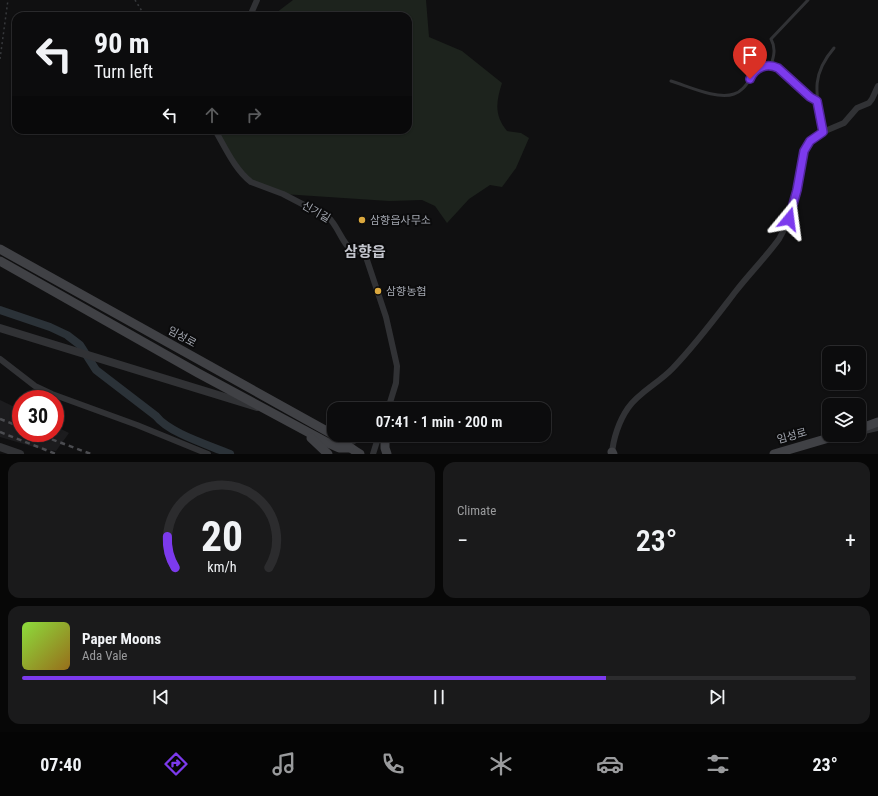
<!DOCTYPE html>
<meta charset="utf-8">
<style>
:root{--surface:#0c0c0d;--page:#1a1a1b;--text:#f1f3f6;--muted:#9a9b9d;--line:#2c2c2e;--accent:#7c3aed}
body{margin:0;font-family:"Roboto Condensed","Noto Sans KR",sans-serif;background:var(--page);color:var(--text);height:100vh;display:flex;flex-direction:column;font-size:15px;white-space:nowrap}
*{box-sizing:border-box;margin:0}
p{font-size:13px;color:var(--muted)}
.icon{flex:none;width:22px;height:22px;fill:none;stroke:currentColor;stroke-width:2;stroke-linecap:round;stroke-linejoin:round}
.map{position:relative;height:454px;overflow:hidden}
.details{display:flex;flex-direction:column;gap:8px;padding:8px;background:#070707;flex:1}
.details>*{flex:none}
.guide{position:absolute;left:12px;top:12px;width:400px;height:122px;border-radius:12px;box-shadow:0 1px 3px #0004,0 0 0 1px var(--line);background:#0c0c0d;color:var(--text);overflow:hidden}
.fabs{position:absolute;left:822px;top:346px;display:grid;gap:8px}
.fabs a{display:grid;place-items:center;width:44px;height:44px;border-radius:8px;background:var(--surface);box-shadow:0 1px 3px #0004,0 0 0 1px var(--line);font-size:20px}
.speed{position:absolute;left:12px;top:390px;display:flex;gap:8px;font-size:20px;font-weight:700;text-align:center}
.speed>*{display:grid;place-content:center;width:52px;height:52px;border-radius:50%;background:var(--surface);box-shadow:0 1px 3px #0004,0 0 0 1px var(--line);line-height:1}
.speed .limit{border:6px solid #d22;background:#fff;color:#111}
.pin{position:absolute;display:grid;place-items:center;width:34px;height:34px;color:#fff;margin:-41px -17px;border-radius:50% 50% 50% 0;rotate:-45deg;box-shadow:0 0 4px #0007}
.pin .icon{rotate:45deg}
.me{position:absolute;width:44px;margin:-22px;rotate:16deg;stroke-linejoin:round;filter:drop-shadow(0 0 3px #0008)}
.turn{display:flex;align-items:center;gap:14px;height:84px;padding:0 16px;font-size:18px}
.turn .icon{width:52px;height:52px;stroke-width:2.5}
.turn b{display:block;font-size:28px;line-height:34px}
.lanes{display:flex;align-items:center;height:38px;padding:0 16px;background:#0003;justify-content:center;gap:20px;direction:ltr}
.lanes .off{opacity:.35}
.big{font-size:30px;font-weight:600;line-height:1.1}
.details .widget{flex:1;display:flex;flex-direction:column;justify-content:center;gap:6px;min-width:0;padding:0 14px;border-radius:12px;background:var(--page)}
.details .dial{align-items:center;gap:0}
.dial svg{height:104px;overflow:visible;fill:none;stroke:var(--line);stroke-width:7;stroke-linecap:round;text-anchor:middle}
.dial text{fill:var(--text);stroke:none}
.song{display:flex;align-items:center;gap:12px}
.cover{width:48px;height:48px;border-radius:6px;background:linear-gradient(135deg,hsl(90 70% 55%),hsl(40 70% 35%))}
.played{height:4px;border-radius:2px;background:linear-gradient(90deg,var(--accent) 70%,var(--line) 70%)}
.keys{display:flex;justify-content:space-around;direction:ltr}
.heat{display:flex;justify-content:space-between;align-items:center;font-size:22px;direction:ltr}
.details .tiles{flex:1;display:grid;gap:8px;grid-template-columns:1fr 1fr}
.widget:last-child{grid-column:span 2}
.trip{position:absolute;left:327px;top:402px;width:224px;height:40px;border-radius:12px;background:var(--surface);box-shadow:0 1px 3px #0004,0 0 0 1px var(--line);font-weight:600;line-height:40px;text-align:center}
.menu{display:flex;height:64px;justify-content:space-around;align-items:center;background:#050505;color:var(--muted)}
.menu .icon{width:28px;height:28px}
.menu .current{color:var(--accent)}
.menu b{font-size:18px;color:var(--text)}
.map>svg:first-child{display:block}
</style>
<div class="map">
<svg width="878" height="454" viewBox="0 0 878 454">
<rect width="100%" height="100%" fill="#101011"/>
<polygon fill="#1c1c1e" points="0,400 21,410 21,433 55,433 55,426 69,433 56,451 41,449 0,437"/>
<path fill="#1d231d" d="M293,0h133l3,37 33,14 40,32c-6,19 -8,32 5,48l14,2 8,5 -13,30 -14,19 -12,-2 -21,14 -22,24 -12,-17 -13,-6 -33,1 -106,-7 -36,-15 -32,-49h193v-114h-136z"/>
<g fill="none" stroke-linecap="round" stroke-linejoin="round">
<path stroke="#2b3238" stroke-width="8" d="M0,310l50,17 17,8 13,10 16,25 60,46c13,17 53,29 74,38"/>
<g stroke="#37393c" stroke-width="1.5" stroke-dasharray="2 3" stroke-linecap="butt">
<polyline points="135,0 145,16"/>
<polyline points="0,59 8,0"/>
</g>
<g stroke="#313235" stroke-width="3">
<path d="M771,65c3,-9 5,-17 0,-26l37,-39"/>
<path d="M671,81c17,5 46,19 63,13 17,-5 19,-34 40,-28 12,4 30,27 43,35"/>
<path d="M823,132c-6,-35 -14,-55 11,-84"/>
</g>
<g stroke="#313235" stroke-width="6">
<polyline points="250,16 257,0"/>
<path d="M215,130c10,17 20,40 36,52l32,12 46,24c9,8 15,30 25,33 3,1 7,0 10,0l22,66 11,49 -1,17 -8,26"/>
<polyline points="0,359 35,386 52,394 137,425 208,454"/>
<polyline points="373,454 379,435"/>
<path d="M612,454c1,-15 7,-33 16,-46 11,-16 31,-25 45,-40 23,-24 43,-51 63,-77 14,-18 30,-34 43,-52 16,-27 18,-58 25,-88l6,-10 8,-7 26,-11 13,-15 12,-5 3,-4 6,-13"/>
</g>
<g stroke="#313235" stroke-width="8">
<polyline points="0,328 257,407"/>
<polyline points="864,430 878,427"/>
<polyline points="0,447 20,454"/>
</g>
<g stroke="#404145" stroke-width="9">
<path d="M0,249l332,185c10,6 17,14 28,20"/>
<polyline points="0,261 198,373 330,444 339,448 349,448"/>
<polyline points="387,409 388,407"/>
<polyline points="859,429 878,422"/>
<polyline points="337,435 354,439 365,435"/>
<polyline points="385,435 385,448 387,454"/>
<polyline points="311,438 328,454"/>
<polyline points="612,452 613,454"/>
<polyline points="774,454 839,435"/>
</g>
<g stroke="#4b4c50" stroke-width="2.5" stroke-dasharray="5 4" stroke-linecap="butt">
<polyline points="0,419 21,427"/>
<polyline points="0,432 56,454"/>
<polyline points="35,433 91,454"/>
</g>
</g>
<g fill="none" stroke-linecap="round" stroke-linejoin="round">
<defs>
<path id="route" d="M750,79c5,-12 17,-16 28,-11l32,29 7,4 6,31 -13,9 -6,10 -7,39 -8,29"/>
</defs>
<use href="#route" stroke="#51269a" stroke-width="10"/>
<use href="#route" stroke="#7c3aed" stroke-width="7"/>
</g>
<g fill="#dba83e" stroke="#0b0b0c" stroke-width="1.5">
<circle cx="362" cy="220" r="4"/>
<circle cx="378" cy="291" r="4"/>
</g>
<g text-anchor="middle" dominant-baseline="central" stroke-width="4" stroke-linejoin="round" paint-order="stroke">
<g font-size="11" fill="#a3a7b0" stroke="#0b0b0c">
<text transform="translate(316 212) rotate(30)">신기길</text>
<text transform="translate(182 337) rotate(29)">임성로</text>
<text transform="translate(792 436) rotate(-16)">임성로</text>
</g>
<g font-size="11" fill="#a3a7b0" stroke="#0b0b0c" text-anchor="start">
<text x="370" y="220">삼향읍사무소</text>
<text x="386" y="291">삼향농협</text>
</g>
<g font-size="15" font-weight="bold" fill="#c3c5cd" stroke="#0b0b0c">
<text x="365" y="252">삼향읍</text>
</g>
</g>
</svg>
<div class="fabs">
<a><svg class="icon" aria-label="sound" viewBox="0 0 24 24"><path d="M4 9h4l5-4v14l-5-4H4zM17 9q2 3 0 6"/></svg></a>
<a><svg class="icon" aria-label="layers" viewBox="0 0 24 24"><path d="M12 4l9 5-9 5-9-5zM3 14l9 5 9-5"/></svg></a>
</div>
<div class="speed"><div class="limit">30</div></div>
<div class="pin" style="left:750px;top:79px;background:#d93025"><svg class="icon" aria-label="arrive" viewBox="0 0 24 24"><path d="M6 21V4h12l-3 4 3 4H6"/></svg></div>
<svg class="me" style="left:789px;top:219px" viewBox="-20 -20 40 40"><path d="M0-17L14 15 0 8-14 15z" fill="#7c3aed" stroke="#fff" stroke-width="4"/></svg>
<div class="trip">07:41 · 1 min · 200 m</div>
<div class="guide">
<div class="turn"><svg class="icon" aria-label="left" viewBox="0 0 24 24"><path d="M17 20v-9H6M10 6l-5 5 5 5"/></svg><div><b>90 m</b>Turn left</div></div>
<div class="lanes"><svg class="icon" aria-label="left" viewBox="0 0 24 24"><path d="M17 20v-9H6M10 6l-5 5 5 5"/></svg><svg class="icon off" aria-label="ahead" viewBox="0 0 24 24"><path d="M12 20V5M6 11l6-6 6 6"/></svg><svg class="icon off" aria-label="right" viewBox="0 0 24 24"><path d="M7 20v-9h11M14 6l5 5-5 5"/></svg></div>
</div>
</div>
<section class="details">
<div class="tiles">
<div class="widget dial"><svg viewBox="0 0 100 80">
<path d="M14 69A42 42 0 1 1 86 69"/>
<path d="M14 69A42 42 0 0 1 8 45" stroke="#7c3aed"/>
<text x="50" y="56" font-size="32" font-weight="700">20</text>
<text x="50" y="72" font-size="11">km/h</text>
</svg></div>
<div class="widget"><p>Climate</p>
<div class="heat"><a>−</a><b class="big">23°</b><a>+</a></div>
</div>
<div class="widget">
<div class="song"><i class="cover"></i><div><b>Paper Moons</b><p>Ada Vale</p></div></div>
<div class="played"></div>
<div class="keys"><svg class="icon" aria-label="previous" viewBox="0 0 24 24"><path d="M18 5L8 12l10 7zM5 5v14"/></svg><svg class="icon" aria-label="pause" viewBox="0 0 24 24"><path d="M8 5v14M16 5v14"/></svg><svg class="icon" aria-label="next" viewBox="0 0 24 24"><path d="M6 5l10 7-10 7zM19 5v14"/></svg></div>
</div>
</div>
</section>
<nav class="menu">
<b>07:40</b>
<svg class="icon current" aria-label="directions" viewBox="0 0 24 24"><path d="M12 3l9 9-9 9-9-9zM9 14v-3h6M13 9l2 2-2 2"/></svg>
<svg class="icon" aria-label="music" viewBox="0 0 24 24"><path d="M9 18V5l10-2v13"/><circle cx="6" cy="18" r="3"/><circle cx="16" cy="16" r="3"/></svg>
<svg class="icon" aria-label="phone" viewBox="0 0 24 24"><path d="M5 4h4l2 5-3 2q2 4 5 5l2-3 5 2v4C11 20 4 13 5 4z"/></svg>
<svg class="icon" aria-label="climate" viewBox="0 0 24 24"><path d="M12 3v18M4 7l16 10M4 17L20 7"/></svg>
<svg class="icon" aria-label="car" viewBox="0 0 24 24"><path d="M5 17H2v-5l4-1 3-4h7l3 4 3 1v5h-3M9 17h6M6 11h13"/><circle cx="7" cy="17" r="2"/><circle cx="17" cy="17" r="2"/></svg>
<svg class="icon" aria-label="filters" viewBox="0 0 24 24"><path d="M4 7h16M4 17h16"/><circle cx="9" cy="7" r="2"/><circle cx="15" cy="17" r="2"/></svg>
<b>23°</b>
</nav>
